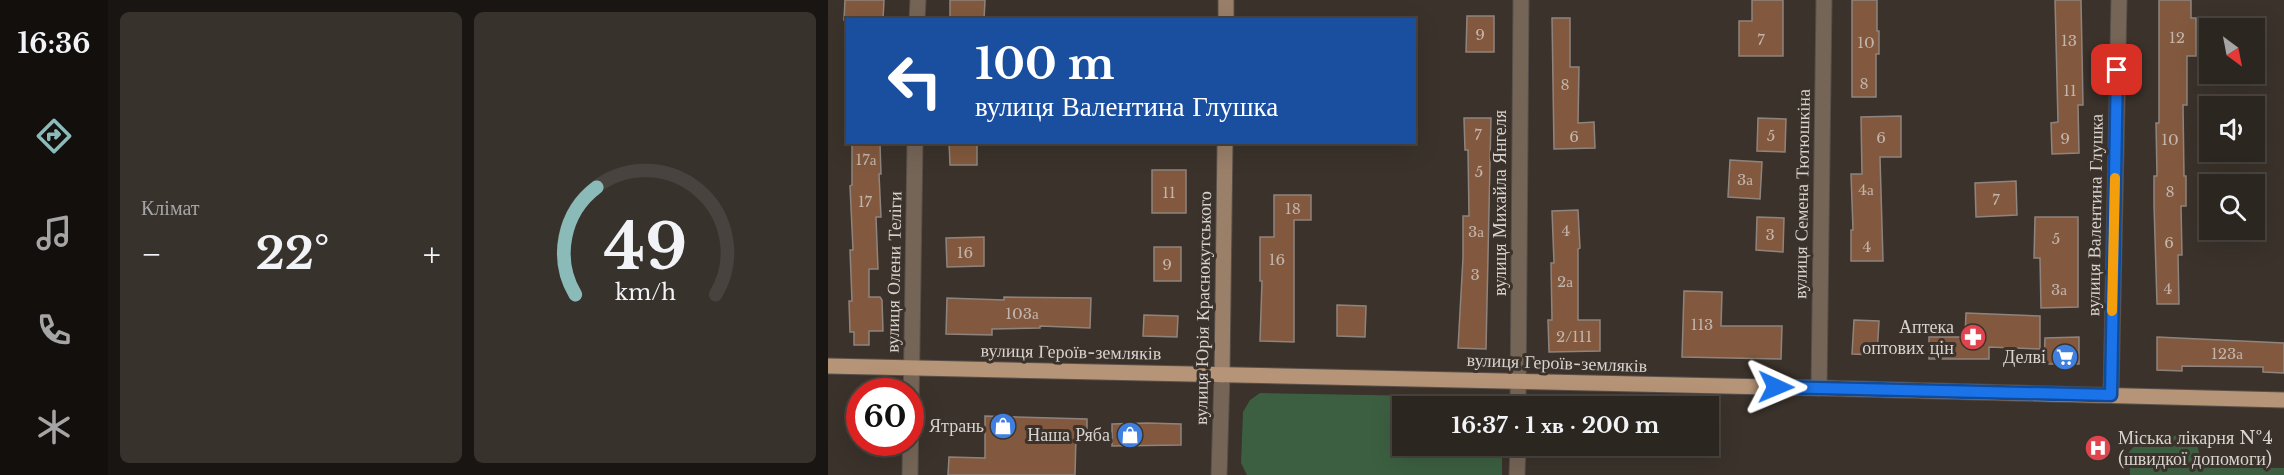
<!DOCTYPE html>
<html lang="uk">
<meta charset="utf-8">
<style>
:root{--surface:#2c2620;--page:#38322d;--text:#f1f3f6;--muted:#a6a5a5;--line:#48433e;--accent:#8bbbb9}
body{margin:0;font-family:"Libre Baskerville",serif;background:var(--page);color:var(--text);height:100vh;display:flex;flex-direction:column;font-size:22px;white-space:nowrap}
*{box-sizing:border-box;margin:0}
p{font-size:20px;color:var(--muted)}
.icon{flex:none;width:33px;height:33px;fill:none;stroke:currentColor;stroke-width:2;stroke-linecap:round;stroke-linejoin:round}
.map{position:relative;flex:1;overflow:hidden}
.drawer{display:flex;flex-direction:column;gap:12px;padding:12px;background:#181512;width:720px}
.drawer>*{flex:none}
.guide{position:absolute;left:18px;top:18px;width:570px;height:126px;border-radius:0px;box-shadow:0 6px 24px #0002,0 0 0 2px var(--line);background:#1a4fa0;color:#fff;overflow:hidden}
.needle{width:39px;rotate:148deg}
.controls{position:absolute;left:1371px;top:18px;display:grid;gap:12px}
.controls a{display:grid;place-items:center;width:66px;height:66px;border-radius:0px;background:var(--surface);box-shadow:0 6px 24px #0002,0 0 0 2px var(--line);font-size:30px}
.speed{position:absolute;left:18px;top:378px;display:flex;gap:12px;font-size:30px;font-weight:700;text-align:center}
.speed>*{display:grid;place-content:center;width:78px;height:78px;border-radius:50%;background:var(--surface);box-shadow:0 6px 24px #0002,0 0 0 2px var(--line);line-height:1}
.speed .limit{border:9px solid #d22;background:#fff;color:#111}
.pin{position:absolute;display:grid;place-items:center;width:51px;height:51px;color:#fff;margin:-26px;border-radius:12px;box-shadow:0 3px 9px #0006}
.me{position:absolute;width:66px;margin:-33px;rotate:91deg;stroke-linejoin:round;filter:drop-shadow(0 0 4px #0008)}
.turn{display:flex;align-items:center;gap:21px;height:126px;padding:0 30px;font-size:27px}
.turn .icon{width:78px;height:78px;stroke-width:2.5}
.turn b{display:block;font-size:42px;line-height:51px}
.big{font-size:45px;font-weight:700;line-height:1.1}
.drawer .widget{flex:1;display:flex;flex-direction:column;justify-content:center;gap:9px;min-width:0;padding:0 21px;border-radius:9px;background:var(--page)}
.drawer .dial{align-items:center;gap:0}
.dial svg{height:156px;overflow:visible;fill:none;stroke:var(--line);stroke-width:7;stroke-linecap:round;text-anchor:middle}
.dial text{fill:var(--text);stroke:none}
.heat{display:flex;justify-content:space-between;align-items:center;font-size:33px;direction:ltr}
.drawer .tiles{flex:1;display:grid;gap:12px;grid-template-columns:repeat(2,1fr)}
.trip{position:absolute;left:564px;top:396px;width:327px;height:60px;border-radius:0px;background:var(--surface);box-shadow:0 6px 24px #0002,0 0 0 2px var(--line);font-weight:700;line-height:60px;text-align:center}
main{display:flex;flex:1;min-height:0}
.dock{display:flex;flex-direction:column;width:108px;justify-content:space-around;align-items:center;background:#120f0d;color:var(--muted)}
.dock .icon{width:42px;height:42px}
.dock .active{color:var(--accent)}
.dock b{font-size:27px;color:var(--text)}
.map>svg:first-child{display:block}
</style>
<main>
<nav class="dock">
<b>16:36</b>
<svg class="icon active" aria-label="directions" viewBox="0 0 24 24"><path d="M12 3l9 9-9 9-9-9zM9 14v-3h6M13 9l2 2-2 2"/></svg>
<svg class="icon" aria-label="music" viewBox="0 0 24 24"><path d="M9 18V5l10-2v13"/><circle cx="6" cy="18" r="3"/><circle cx="16" cy="16" r="3"/></svg>
<svg class="icon" aria-label="phone" viewBox="0 0 24 24"><path d="M5 4h4l2 5-3 2q2 4 5 5l2-3 5 2v4C11 20 4 13 5 4z"/></svg>
<svg class="icon" aria-label="climate" viewBox="0 0 24 24"><path d="M12 3v18M4 7l16 10M4 17L20 7"/></svg>
</nav>
<section class="drawer">
<div class="tiles">
<div class="widget"><p>Клімат</p>
<div class="heat"><a>−</a><b class="big">22°</b><a>+</a></div>
</div>
<div class="widget dial"><svg viewBox="0 0 100 80">
<path d="M14 69A42 42 0 1 1 86 69"/>
<path d="M14 69A42 42 0 0 1 25 14" stroke="#8bbbb9"/>
<text x="50" y="56" font-size="32" font-weight="700">49</text>
<text x="50" y="72" font-size="11">km/h</text>
</svg></div>
</div>
</section>
<div class="map">
<svg width="1456" height="475" viewBox="0 0 1456 475">
<rect width="100%" height="100%" fill="#3a322b"/>
<g fill="#3c5f41">
<polygon points="432,393 653,397 664,400 672,406 574,406 574,446 674,446 674,475 419,475 413,463 415,412 422,400"/>
<polygon points="1352,435 1368,441 1375,467 1456,468 1456,475 1302,475 1301,452 1311,441"/>
</g>
<g fill="#82593e" stroke="#8f847d" stroke-width="1.5">
<polygon points="17,0 56,0 55,20 16,20"/>
<polygon points="122,0 157,0 156,20 122,20"/>
<polygon points="924,0 955,0 955,56 911,56 911,21 924,21"/>
<polygon points="1024,0 1049,0 1049,31 1051,31 1051,54 1048,54 1048,97 1024,97"/>
<polygon points="1227,0 1253,0 1255,105 1250,105 1251,153 1224,154 1223,123 1230,122"/>
<polygon points="1331,0 1363,0 1363,18 1368,18 1368,56 1359,56 1359,105 1355,105 1356,176 1358,176 1358,206 1353,206 1354,255 1350,255 1351,304 1329,304 1326,205 1326,176 1329,176 1328,123 1331,123"/>
<polygon points="639,16 666,16 666,52 638,52"/>
<polygon points="724,18 742,18 742,67 751,67 750,123 766,122 767,148 726,149"/>
<polygon points="1073,116 1073,157 1052,157 1055,261 1023,261 1023,230 1025,230 1023,174 1034,174 1033,117"/>
<polygon points="636,118 663,118 658,349 630,348 635,258 635,216 641,216 640,150 637,150"/>
<polygon points="930,118 958,119 957,152 929,151"/>
<polygon points="121,142 149,142 149,165 122,165"/>
<polygon points="24,144 52,144 53,174 51,174 53,217 48,217 50,269 41,269 41,297 52,297 54,300 55,331 41,331 41,345 26,345 26,332 22,332 21,301 24,301 22,250 25,250 22,186 24,185"/>
<polygon points="902,160 934,162 932,199 900,197"/>
<rect x="324" y="170" width="34" height="43"/>
<polygon points="1188,181 1189,215 1148,217 1147,183"/>
<polygon points="446,195 483,195 483,220 466,220 466,342 432,341 434,281 432,281 432,237 446,237"/>
<polygon points="750,210 752,248 750,249 750,320 772,320 772,351 721,352 720,320 724,320 723,263 726,263 724,211"/>
<polygon points="929,217 956,218 955,252 928,250"/>
<polygon points="1207,217 1250,217 1250,307 1213,308 1212,258 1206,258"/>
<polygon points="156,237 156,266 119,267 118,238"/>
<rect x="326" y="247" width="27" height="34"/>
<polygon points="856,291 894,292 893,326 954,326 953,359 854,357"/>
<polygon points="176,297 263,298 262,328 212,326 212,328 164,329 164,335 118,334 119,298 176,300"/>
<polygon points="509,305 538,306 537,337 509,336"/>
<polygon points="1138,313 1212,316 1212,349 1161,347 1161,359 1101,359 1101,337 1137,337"/>
<polygon points="316,315 350,316 349,337 315,336"/>
<polygon points="1026,320 1051,321 1049,355 1024,354"/>
<polygon points="1251,337 1251,364 1216,364 1217,338"/>
<polygon points="1329,337 1456,343 1456,373 1435,372 1435,367 1354,366 1354,371 1329,370"/>
<polygon points="157,416 259,419 259,437 248,436 247,475 120,475 121,457 157,458"/>
<polygon points="319,423 353,424 353,445 284,446 284,424"/>
</g>
<g fill="none" stroke-linecap="round" stroke-linejoin="round">
<defs>
<g id="street">
<polyline points="89,20 90,0"/>
<polyline points="991,388 996,0"/>
<polyline points="1283,395 1291,0"/>
<polyline points="690,406 693,0"/>
<polyline points="82,475 87,142"/>
<polyline points="391,475 394,375"/>
<polyline points="689,475 690,446"/>
</g>
<g id="secondary">
<polyline points="398,20 398,0"/>
<polyline points="394,375 397,142"/>
</g>
<polyline id="primary" points="0,366 991,388 1456,400"/>
</defs>
<use href="#street" stroke="#574f49" stroke-width="17"/>
<use href="#secondary" stroke="#574f49" stroke-width="17"/>
<use href="#primary" stroke="#574f49" stroke-width="17"/>
<use href="#street" stroke="#756557" stroke-width="15"/>
<use href="#secondary" stroke="#9a7f69" stroke-width="15"/>
<use href="#primary" stroke="#b69477" stroke-width="15"/>
</g>
<g fill="none" stroke-linecap="round" stroke-linejoin="round">
<defs>
<polyline id="route" points="948,387 1283,395 1289,70"/>
</defs>
<use href="#route" stroke="#114b97" stroke-width="15"/>
<use href="#route" stroke="#1a73e8" stroke-width="10"/>
<polyline stroke="#f59e0b" stroke-width="10" points="1284,311 1287,178"/>
</g>
<defs>
<symbol id="pharmacy-disc" viewBox="-11 -11 22 22"><circle r="9.5" fill="#e0444e" stroke="#3a322b"/><path d="M-2-6h4v4h4v4h-4v4h-4v-4h-4v-4h4Z" fill="#fff"/></symbol>
<symbol id="supermarket-disc" viewBox="-11 -11 22 22"><circle r="9.5" fill="#3f7fe0" stroke="#3a322b"/><path d="M-6-5.5h2.5l.6 2H6L4.5 2H-2.5L-4.4-4H-6ZM-1.5 3.2a1.3 1.3 0 1 0 .1 0ZM3 3.2a1.3 1.3 0 1 0 .1 0Z" fill="#fff"/></symbol>
<symbol id="shop-disc" viewBox="-11 -11 22 22"><circle r="9.5" fill="#3f7fe0" stroke="#3a322b"/><path d="M-5-2.5h2.3a2.7 3.5 0 0 1 5.4 0H5L5.5 6h-11ZM-1.5-2.5h3a1.5 2.3 0 0 0-3 0Z" fill="#fff"/></symbol>
<symbol id="hospital-disc" viewBox="-11 -11 22 22"><circle r="9.5" fill="#e0444e" stroke="#3a322b"/><path d="M-5-5h3v3.5h4V-5h3V5h-3V1.5h-4V5h-3Z" fill="#fff"/></symbol>
</defs>
<g fill-rule="evenodd">
<use href="#pharmacy-disc" x="1130" y="322" width="30" height="30"/>
<use href="#supermarket-disc" x="1222" y="342" width="30" height="30"/>
<use href="#shop-disc" x="160" y="411" width="30" height="30"/>
<use href="#shop-disc" x="287" y="420" width="30" height="30"/>
<use href="#hospital-disc" x="1255" y="433" width="30" height="30"/>
</g>
<g text-anchor="middle" dominant-baseline="central" stroke-width="6" stroke-linejoin="round" paint-order="stroke">
<g font-size="15" fill="#c3b4ab">
<text x="652" y="34">9</text>
<text x="1349" y="37">12</text>
<text x="933" y="39">7</text>
<text x="1241" y="40">13</text>
<text x="1038" y="42">10</text>
<text x="1036" y="83">8</text>
<text x="737" y="84">8</text>
<text x="1242" y="90">11</text>
<text x="650" y="134">7</text>
<text x="943" y="135">5</text>
<text x="746" y="136">6</text>
<text x="1053" y="137">6</text>
<text x="1237" y="138">9</text>
<text x="1342" y="139">10</text>
<text x="38" y="159">17а</text>
<text x="651" y="171">5</text>
<text x="917" y="179">3а</text>
<text x="1038" y="189">4а</text>
<text x="1342" y="191">8</text>
<text x="341" y="192">11</text>
<text x="1168" y="199">7</text>
<text x="37" y="201">17</text>
<text x="465" y="208">18</text>
<text x="738" y="230">4</text>
<text x="648" y="231">3а</text>
<text x="942" y="234">3</text>
<text x="1228" y="238">5</text>
<text x="1341" y="242">6</text>
<text x="1039" y="246">4</text>
<text x="137" y="252">16</text>
<text x="449" y="259">16</text>
<text x="339" y="264">9</text>
<text x="647" y="274">3</text>
<text x="737" y="281">2а</text>
<text x="1340" y="288">4</text>
<text x="1231" y="289">3а</text>
<text x="194" y="313">103а</text>
<text x="874" y="324">113</text>
<text x="746" y="336">2/111</text>
<text x="1399" y="353">123а</text>
</g>
<g font-size="18" fill="#d9d3cf" stroke="#3a322b">
<text transform="translate(974 194) rotate(-89)">вулиця Семена Тютюшкіна</text>
<text transform="translate(672 203) rotate(-90)">вулиця Михайла Янгеля</text>
<text transform="translate(1267 215) rotate(-89)">вулиця Валентина Глушка</text>
<text transform="translate(66 272) rotate(-89)">вулиця Олени Теліги</text>
<text transform="translate(375 308) rotate(-89)">вулиця Юрія Краснокутського</text>
<text transform="translate(243 352) rotate(1)">вулиця Героїв-земляків</text>
<text transform="translate(729 363) rotate(2)">вулиця Героїв-земляків</text>
</g>
<g font-size="18" fill="#d9d3cf" stroke="#3a322b" text-anchor="end">
<text x="1126" y="327">Аптека<tspan x="1126" dy="21">оптових цін</tspan></text>
<text x="1218" y="357">Делві</text>
<text x="156" y="426">Ятрань</text>
<text x="282" y="435">Наша Ряба</text>
<text x="1290" y="438" text-anchor="start">Міська лікарня №4<tspan x="1290" dy="21">(швидкої допомоги)</tspan></text>
</g>
</g>
</svg>
<div class="controls">
<a><svg class="needle" viewBox="-14 -14 28 28"><path d="M0-13l5 13h-10z" fill="#e53935"/><path d="M0 13l5-13h-10z" fill="#a6a5a5"/></svg></a>
<a><svg class="icon" aria-label="sound" viewBox="0 0 24 24"><path d="M4 9h4l5-4v14l-5-4H4zM17 9q2 3 0 6"/></svg></a>
<a><svg class="icon" aria-label="search" viewBox="0 0 24 24"><circle cx="10" cy="10" r="6"/><path d="M15 15l6 6"/></svg></a>
</div>
<div class="speed"><div class="limit">60</div></div>
<div class="pin" style="left:1289px;top:70px;background:#d93025"><svg class="icon" aria-label="arrive" viewBox="0 0 24 24"><path d="M6 21V4h12l-3 4 3 4H6"/></svg></div>
<svg class="me" style="left:948px;top:387px" viewBox="-20 -20 40 40"><path d="M0-17L14 15 0 8-14 15z" fill="#1a73e8" stroke="#fff" stroke-width="4"/></svg>
<div class="trip">16:37 · 1 хв · 200 m</div>
<div class="guide">
<div class="turn"><svg class="icon" aria-label="left" viewBox="0 0 24 24"><path d="M17 20v-9H6M10 6l-5 5 5 5"/></svg><div><b>100 m</b>вулиця Валентина Глушка</div></div>
</div>
</div>
</main>
